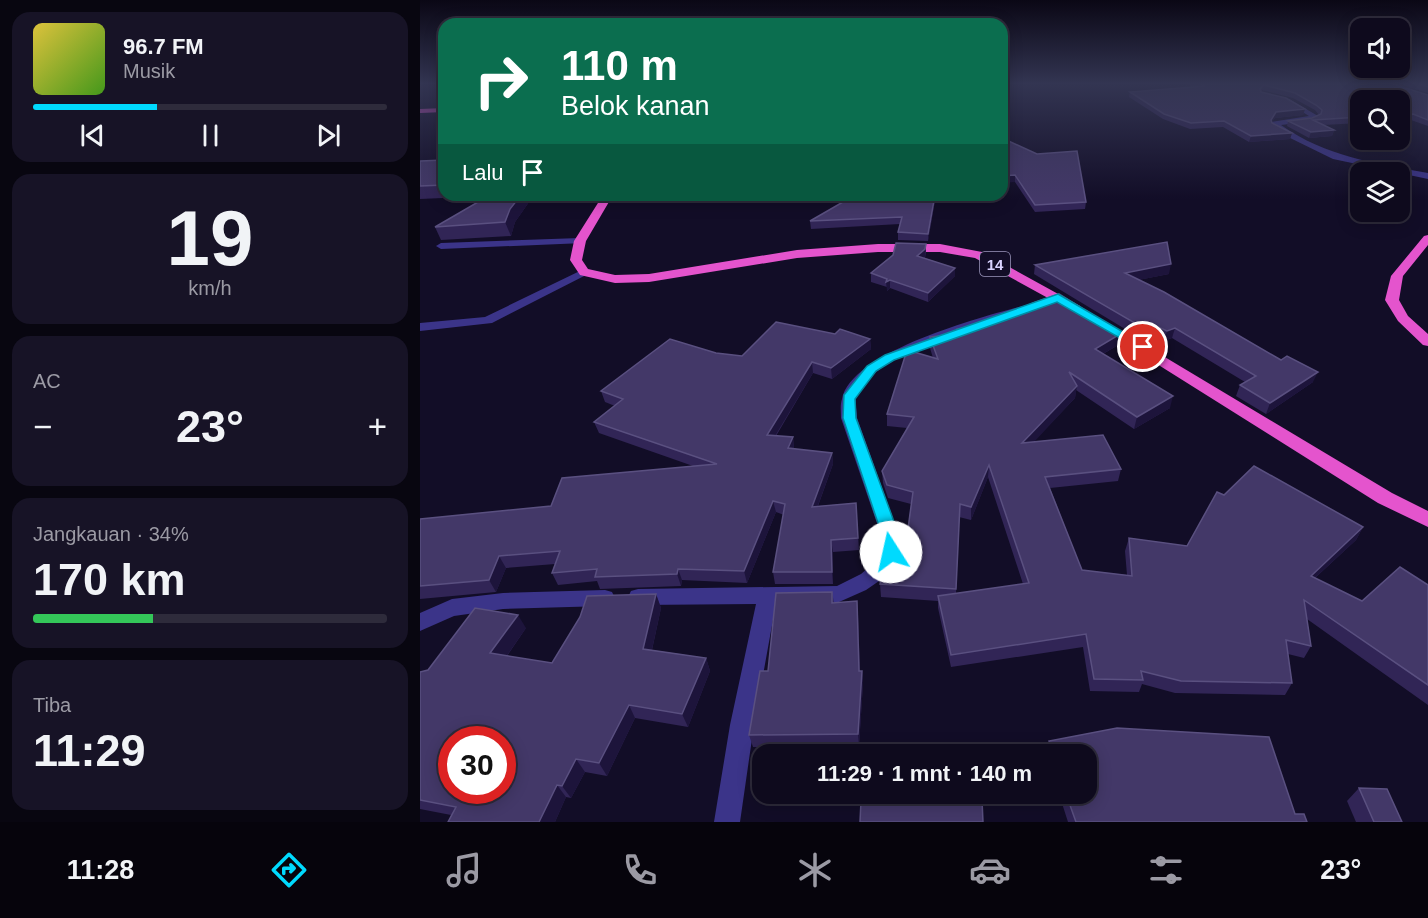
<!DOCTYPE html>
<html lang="id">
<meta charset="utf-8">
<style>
:root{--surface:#0e0a1d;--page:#171326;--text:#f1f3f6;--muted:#9b9aa4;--line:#2e2b3b;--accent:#00dafe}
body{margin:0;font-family:Arial,sans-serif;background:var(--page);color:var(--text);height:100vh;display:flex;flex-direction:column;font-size:22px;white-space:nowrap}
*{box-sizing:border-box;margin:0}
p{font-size:20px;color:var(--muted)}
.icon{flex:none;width:33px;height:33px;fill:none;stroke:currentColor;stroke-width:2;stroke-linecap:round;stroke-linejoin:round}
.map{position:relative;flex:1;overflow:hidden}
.drawer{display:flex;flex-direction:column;gap:12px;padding:12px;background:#080610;width:420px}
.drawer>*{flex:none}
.banner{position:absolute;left:18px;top:18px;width:570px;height:183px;border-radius:18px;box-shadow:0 3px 15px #0003,0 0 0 2px var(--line);background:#0b6e4f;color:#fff;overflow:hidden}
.tools{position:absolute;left:930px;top:18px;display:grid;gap:12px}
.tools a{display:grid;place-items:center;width:60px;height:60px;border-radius:12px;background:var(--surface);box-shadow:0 3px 15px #0003,0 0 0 2px var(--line);font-size:30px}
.speed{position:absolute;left:18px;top:726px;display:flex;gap:12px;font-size:30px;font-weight:700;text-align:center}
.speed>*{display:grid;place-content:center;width:78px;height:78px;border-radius:50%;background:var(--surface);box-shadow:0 3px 15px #0003,0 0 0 2px var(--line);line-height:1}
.speed .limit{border:9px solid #d22;background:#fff;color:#111}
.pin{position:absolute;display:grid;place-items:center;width:51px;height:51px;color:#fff;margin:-26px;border:3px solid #fff;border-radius:50%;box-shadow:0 2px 6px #0007}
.me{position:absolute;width:66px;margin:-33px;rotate:350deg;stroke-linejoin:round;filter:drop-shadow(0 0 4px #0008)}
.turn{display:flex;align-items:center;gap:21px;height:126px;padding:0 24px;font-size:27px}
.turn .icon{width:78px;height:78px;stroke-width:2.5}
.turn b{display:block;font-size:42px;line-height:51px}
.then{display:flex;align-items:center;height:57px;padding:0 24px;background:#0003;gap:12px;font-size:22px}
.big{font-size:45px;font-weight:700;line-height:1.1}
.drawer .card{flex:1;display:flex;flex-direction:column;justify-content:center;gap:9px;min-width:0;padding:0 21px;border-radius:18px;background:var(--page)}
.drawer .dial{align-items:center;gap:0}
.dial b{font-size:78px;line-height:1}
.song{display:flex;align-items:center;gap:18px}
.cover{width:72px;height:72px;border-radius:9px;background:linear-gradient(135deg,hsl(50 70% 55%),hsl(100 70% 35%))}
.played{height:6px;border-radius:3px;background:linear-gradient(90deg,var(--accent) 35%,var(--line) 35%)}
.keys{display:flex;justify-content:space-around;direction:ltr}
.heat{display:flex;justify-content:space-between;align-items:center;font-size:33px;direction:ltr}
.charge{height:9px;border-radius:4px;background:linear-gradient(90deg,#34c759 34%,var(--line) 0)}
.trip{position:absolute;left:332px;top:744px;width:345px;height:60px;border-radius:18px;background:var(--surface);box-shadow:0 3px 15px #0003,0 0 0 2px var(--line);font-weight:700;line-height:60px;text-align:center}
.tabs{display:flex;height:96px;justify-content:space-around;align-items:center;background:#06040c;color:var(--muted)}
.tabs .icon{width:42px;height:42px}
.tabs .active{color:var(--accent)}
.tabs b{font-size:27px;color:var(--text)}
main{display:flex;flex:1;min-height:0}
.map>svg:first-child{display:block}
</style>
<main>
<section class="drawer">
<div class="card">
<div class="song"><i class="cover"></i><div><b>96.7 FM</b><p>Musik</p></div></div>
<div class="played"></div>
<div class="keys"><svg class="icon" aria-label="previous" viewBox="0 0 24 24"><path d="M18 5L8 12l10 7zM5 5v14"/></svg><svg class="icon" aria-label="pause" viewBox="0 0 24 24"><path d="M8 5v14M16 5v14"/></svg><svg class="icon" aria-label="next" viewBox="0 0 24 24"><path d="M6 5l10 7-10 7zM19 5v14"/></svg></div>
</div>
<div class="card dial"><b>19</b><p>km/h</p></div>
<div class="card"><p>AC</p>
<div class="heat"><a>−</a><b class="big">23°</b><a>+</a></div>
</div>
<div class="card"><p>Jangkauan · 34%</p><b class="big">170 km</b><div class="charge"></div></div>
<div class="card"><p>Tiba</p><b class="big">11:29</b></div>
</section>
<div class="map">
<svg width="1008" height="822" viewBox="0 0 1008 822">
<rect width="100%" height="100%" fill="#120d27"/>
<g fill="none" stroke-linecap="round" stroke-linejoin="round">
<polygon fill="#3b3489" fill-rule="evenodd" points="160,238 165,241 164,243 21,249 16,246 21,243"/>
<g fill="#3b3489" fill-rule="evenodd">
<path d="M865,99h4l29,17 -5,5 -32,4c45,32 94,38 147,48v6l-95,-20 -49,-24 -13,-9v-4l38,-6 -24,-15z"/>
<polygon points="164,269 170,272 168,274 72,323 0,331 0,323 65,317"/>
<path d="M607,305l4,1v6c-40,13 -165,41 -175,87 -1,6 1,13 1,19l43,120 -1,12 -5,15 -12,14 -16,11 -27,12 -63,1 -22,122 -14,97h-26l16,-97 26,-121 -118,1 -7,-2 -3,-6 3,-6 7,-2 199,-3 24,-12 14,-12 6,-12 1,-12 -41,-120c0,-6 -1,-13 1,-19 10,-48 142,-83 185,-94z"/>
<polygon points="185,590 192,592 195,598 192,604 185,606 83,609 34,616 0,631 0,613 32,599 83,593"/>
</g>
<g fill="#e454cd" fill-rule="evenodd">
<polygon points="24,108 24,112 0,113 0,109"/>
<polygon points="183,195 193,195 166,241 162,260 168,269 195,275 229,274 377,250 458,244 520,244 562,252 660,306 658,309 648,309 555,258 520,252 458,252 377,258 229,282 195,283 160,275 150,260 154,241"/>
<polygon points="1008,235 1008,245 983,276 979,300 988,316 1008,334 1008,346 1003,345 978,321 965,300 971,276 1004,236"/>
<polygon points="683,320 972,493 1008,511 1008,527 958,503 678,327 676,324 678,321"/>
</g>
</g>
<g fill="#312556" fill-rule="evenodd">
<polygon points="766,84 973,84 1008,95 1008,126 991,120 980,120 980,100 940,100 940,123 903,125 914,130 912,136 889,138 867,126 868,121 892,118 899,115 895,110 873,98 842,90 841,92 885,109 883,115 855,118 851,122 872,133 870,139 829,142 803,127 770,129 743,119 709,97 710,92 773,87"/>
<polygon points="979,84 1008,84 1008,93"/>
<polygon points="582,138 666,202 665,209 615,212 595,182"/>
<polygon points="24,160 24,195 114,195 95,222 91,236 21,240 15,227 68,196 0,199 0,161"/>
<polygon points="516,195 508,241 478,240 478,232 480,224 391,229 390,221"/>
<polygon points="506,244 506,252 505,258 535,268 535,276 508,302 470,288 467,291 467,287 451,282 451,273 473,255"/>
<polygon points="615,265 749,274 718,280 893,382 846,414 816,396 820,385 825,382 752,338 744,341 722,331 715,335 614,274"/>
<path d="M537,329l165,4 -2,11 -17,10 67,54 -36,21 -58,-39 -1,8 -42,44 88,27 -3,12 -68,7 32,82 45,5 -2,-24 4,-13 58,8 37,-51 139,32 -7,13 -41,38 47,23 66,-16v120l-121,-86 4,27 -7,12 -16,-4 4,29 -7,12 -110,-2 -33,-9 -3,8 -49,-1 -7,-44 -132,20 -13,-59v-7l-57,-4 -1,-13 24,-26 7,-54 -23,-6 -5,-15 -1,-12 25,-43 -20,-2v-12l46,-56 -3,-10v-11l26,-3zM568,477l35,107 -67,10 3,-77 12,3z"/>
<polygon points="415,334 450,339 451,349 412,379 393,373 356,436 373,437 374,449 412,453 413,464 398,506 436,503 439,550 413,552 413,584 355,584 353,572 364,515 356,512 327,583 262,580 261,586 180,589 177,581 138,585 132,573 135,564 86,568 76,592 0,599 0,519 131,506 273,466 179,433 174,422 195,406 185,402 181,391 296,353 322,356"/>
<polygon points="412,592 414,603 438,614 440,671 442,671 443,683 439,746 333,747 329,735 348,671"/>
<polygon points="236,594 241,608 232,650 286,658 290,671 268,727 215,718 187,776 165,772 151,798 146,797 135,822 28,822 31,815 0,809 0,672 8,670 106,628 87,656 132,663"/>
<polygon points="629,741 875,814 887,822 648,822 639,794 666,794 666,754 626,754"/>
<polygon points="939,788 982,822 936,822 927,801"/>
</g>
<g fill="#1d143b">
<polygon points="885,109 883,115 855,118 849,126 851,120 856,112"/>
<polygon points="914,130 912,136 889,138 891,132"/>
<polygon points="872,133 870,139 829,142 831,136"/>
<polygon points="595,175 595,182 582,183 582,176"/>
<polygon points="101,195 114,195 95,222 91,236 85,222 90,209"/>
<polygon points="515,195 516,195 508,241 508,234"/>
<polygon points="506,244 505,257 498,264 497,256"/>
<polygon points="751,264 749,274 703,283 705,273"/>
<polygon points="535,268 535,276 508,302 508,293"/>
<polygon points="470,280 470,288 467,291 466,282"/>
<polygon points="725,321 722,331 715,335 718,325"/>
<polygon points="755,328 752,338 744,341 747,331"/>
<polygon points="702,333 700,344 672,360 675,349"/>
<polygon points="450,339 451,349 412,379 411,368"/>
<polygon points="392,362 393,373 349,446 347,435"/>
<polygon points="898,372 893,382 846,414 850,403"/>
<polygon points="657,386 655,398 601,456 602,443"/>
<polygon points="753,396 750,408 714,429 717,417"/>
<polygon points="373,437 374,449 368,448"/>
<polygon points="412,453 413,464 393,519 392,507"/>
<polygon points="569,465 568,477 551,520 551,507"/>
<polygon points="353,501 356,512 327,583 324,571"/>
<polygon points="943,527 936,540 884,588 891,576"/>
<polygon points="411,540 413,552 413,584 412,572"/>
<polygon points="79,556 86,568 76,592 69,580"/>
<polygon points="258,569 262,580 261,586 257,574"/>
<polygon points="236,594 241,608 229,663 223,649"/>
<polygon points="437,601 438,614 440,683 439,671"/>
<polygon points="98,615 106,628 79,667 70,653"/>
<polygon points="286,658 290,671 268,727 262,714"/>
<polygon points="442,671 443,683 439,746 438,734"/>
<polygon points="209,705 215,718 187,776 179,763"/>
<polygon points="156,759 165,772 151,798 142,786"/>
<polygon points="137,785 146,797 135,822 119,822"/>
</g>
<g fill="#433868" stroke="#5a5080" stroke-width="1.5" fill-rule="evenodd">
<polygon points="780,84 973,84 1008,95 1008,120 993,114 980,115 980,100 940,100 940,117 893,120 914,130 891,132 868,121 892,118 901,114 902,110 896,105 875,93 844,85 840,89 841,92 866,98 885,109 856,112 851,120 852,123 872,133 831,136 804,121 771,123 744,114 710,92 785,86"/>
<polygon points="998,84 1008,84 1008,87"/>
<polygon points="582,138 617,154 657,151 666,202 615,205 595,175 582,176"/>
<polygon points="24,160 24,185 0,186 0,161"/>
<polygon points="70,195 101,195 90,209 85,222 15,227"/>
<polygon points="435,195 515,195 508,234 478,232 482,217 390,221"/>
<polygon points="747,242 751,264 705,273 744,292 861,360 867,356 898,372 850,403 820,385 836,376 755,328 747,331 725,321 718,325 615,265"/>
<polygon points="476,243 506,244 505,249 497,256 535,268 508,293 470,280 466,282 467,279 451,273 473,255"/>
<polygon points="639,294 702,333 675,349 753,396 717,417 649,372 657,386 602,443 683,435 701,469 625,477 662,570 712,576 709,538 767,546 797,492 804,495 834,466 943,527 891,576 942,601 980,567 1008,585 1008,685 884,600 891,646 866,640 872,683 761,681 721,671 723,680 674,679 666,634 531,655 518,596 609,583 569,465 551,507 540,504 536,589 460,584 463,567 471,557 484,558 493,492 467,485 462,471 494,417 467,414 487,350 518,359 510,337 539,333 537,329 577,322 613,303"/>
<polygon points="356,322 415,334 420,329 450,339 411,368 392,362 347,435 373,437 368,448 412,453 392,507 436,503 438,538 411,540 412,572 353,572 365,504 353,501 324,571 258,569 257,574 175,577 177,569 132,573 140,551 79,556 69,580 0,586 0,519 131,506 142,478 297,464 174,422 203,399 181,391 250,339 296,353 322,356"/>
<polygon points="412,592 412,603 437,601 439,671 442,671 438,734 329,735 340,671 348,671 356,593"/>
<path d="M236,594l-13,55 63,9 -24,56 -53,-9 -30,58 -23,-4 -14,27 -5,-1 -18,37h-91l8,-15 -36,-7v-128l8,-2 47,-62 43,7 -28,38 62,10 28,-46 7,-21zM32,740h50v50h-50z"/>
<polygon points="697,728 849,737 875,814 884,814 887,822 656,822 646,794 666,794 666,754 634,754 629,741"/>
<polygon points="939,788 967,789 982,822 954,822"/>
<polygon points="562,800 563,822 440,822 441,801"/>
</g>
<linearGradient id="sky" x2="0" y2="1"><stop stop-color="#0a0715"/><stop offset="0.42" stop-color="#333552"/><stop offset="1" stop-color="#333552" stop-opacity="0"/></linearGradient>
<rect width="1008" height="199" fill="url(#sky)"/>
<polygon fill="#00dafe" stroke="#008ea5" stroke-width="1.5" points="638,294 729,347 727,349 719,349 637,302 474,360 456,371 435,399 436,418 480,538 480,552 477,556 471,558 465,556 462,552 463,538 423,418 424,395 447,366 465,355"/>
<g text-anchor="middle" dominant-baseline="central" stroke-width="6" stroke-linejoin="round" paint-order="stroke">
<rect fill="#120d27" stroke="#9d98be" stroke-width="1.5" x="560" y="252" width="30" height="24" rx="4.5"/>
<g font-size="15" font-weight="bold" fill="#d9d3ff">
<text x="575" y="264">14</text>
</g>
</g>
</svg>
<div class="tools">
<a><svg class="icon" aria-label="sound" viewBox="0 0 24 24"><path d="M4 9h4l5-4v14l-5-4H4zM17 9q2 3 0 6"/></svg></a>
<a><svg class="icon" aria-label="search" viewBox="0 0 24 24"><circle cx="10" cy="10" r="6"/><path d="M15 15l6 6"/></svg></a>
<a><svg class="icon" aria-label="layers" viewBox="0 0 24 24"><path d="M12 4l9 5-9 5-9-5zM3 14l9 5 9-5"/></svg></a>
</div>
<div class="speed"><div class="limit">30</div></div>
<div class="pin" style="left:723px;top:347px;background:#d93025"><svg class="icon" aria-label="arrive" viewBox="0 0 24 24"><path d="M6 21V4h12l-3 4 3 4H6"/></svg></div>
<svg class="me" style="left:471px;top:552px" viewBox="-20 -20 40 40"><circle r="19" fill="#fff"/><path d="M0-13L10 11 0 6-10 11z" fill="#00dafe"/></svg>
<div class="trip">11:29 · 1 mnt · 140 m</div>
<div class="banner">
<div class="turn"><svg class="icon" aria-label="right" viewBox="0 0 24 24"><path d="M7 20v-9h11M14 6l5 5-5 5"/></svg><div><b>110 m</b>Belok kanan</div></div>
<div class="then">Lalu<svg class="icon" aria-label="arrive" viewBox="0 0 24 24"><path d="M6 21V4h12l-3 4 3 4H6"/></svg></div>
</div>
</div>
</main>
<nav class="tabs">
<b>11:28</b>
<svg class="icon active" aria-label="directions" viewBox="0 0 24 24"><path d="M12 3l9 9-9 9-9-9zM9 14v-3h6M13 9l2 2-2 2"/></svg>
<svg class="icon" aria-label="music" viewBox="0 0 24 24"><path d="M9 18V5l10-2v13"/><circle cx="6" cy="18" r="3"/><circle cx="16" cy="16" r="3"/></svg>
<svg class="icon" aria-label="phone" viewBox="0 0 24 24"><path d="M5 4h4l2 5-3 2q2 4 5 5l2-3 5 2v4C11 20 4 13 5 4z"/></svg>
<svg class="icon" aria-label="climate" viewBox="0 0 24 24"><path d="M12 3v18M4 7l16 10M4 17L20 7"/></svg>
<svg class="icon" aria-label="car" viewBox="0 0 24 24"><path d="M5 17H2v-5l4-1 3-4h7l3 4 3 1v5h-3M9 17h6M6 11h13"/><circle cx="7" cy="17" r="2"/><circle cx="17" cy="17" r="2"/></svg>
<svg class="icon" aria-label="filters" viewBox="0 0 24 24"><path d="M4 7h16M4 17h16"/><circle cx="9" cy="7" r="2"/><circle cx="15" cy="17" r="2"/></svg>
<b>23°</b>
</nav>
